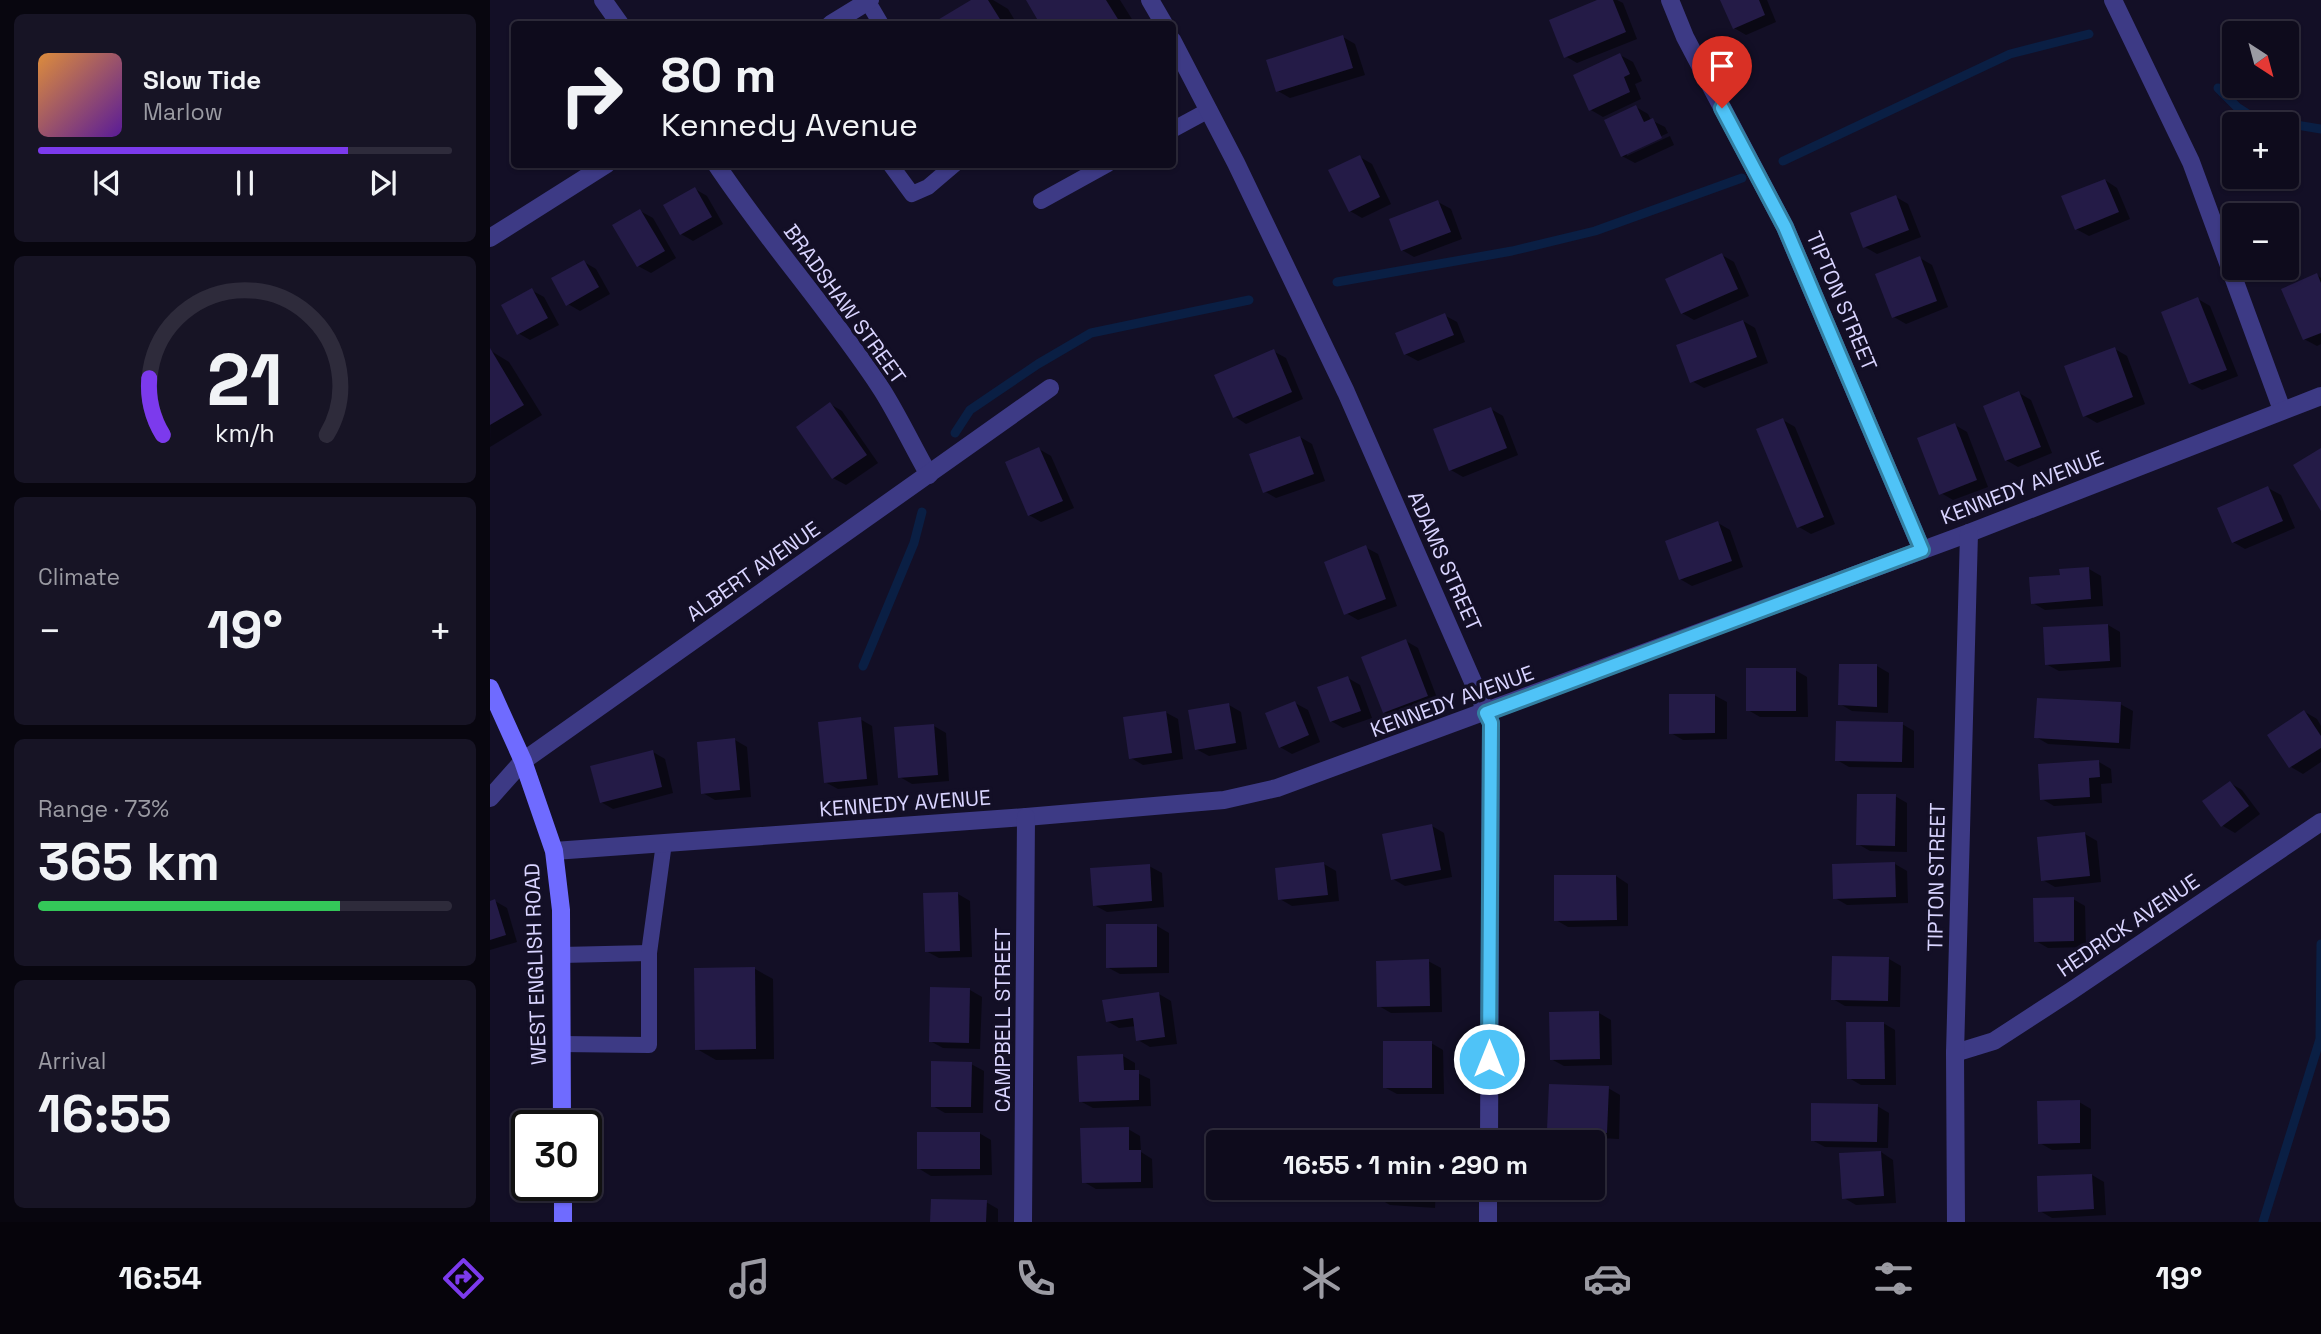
<!DOCTYPE html>
<meta charset="utf-8">
<style>
:root{--surface:#0e0b1c;--page:#171425;--text:#f1f3f6;--muted:#9b9ba3;--line:#2e2b3b;--accent:#7c3aed}
body{margin:0;font-family:"Space Grotesk",sans-serif;background:var(--page);color:var(--text);height:100vh;display:flex;flex-direction:column;font-size:26px;white-space:nowrap}
*{box-sizing:border-box;margin:0}
p{font-size:23px;color:var(--muted)}
.icon{flex:none;width:38px;height:38px;fill:none;stroke:currentColor;stroke-width:2;stroke-linecap:round;stroke-linejoin:round}
.map{position:relative;flex:1;overflow:hidden}
.drawer{display:flex;flex-direction:column;gap:14px;padding:14px;background:#08060f;width:490px}
.drawer>*{flex:none}
.guide{position:absolute;left:21px;top:21px;width:665px;height:147px;border-radius:7px;box-shadow:0 2px 5px #0004,0 0 0 2px var(--line);background:#0e0b1c;color:var(--text);overflow:hidden}
.needle{width:46px;rotate:144deg}
.tools{position:absolute;left:1732px;top:21px;display:grid;gap:14px}
.tools a{display:grid;place-items:center;width:77px;height:77px;border-radius:7px;background:var(--surface);box-shadow:0 2px 5px #0004,0 0 0 2px var(--line);font-size:35px}
.speed{position:absolute;left:21px;top:1110px;display:flex;gap:14px;font-size:35px;font-weight:700;text-align:center}
.speed>*{display:grid;place-content:center;width:91px;height:91px;border-radius:50%;background:var(--surface);box-shadow:0 2px 5px #0004,0 0 0 2px var(--line);line-height:1}
.speed .limit{border:4px solid #111;border-radius:10px;background:#fff;color:#111}
.pin{position:absolute;display:grid;place-items:center;width:60px;height:60px;color:#fff;margin:-72px -30px;border-radius:50% 50% 50% 0;rotate:-45deg;box-shadow:0 0 7px #0007}
.pin .icon{rotate:45deg}
.me{position:absolute;width:77px;margin:-38px;rotate:0deg;stroke-linejoin:round;filter:drop-shadow(0 0 5px #0008)}
.turn{display:flex;align-items:center;gap:24px;height:147px;padding:0 35px;font-size:32px}
.turn .icon{width:91px;height:91px;stroke-width:2.5}
.turn b{display:block;font-size:49px;line-height:60px}
.big{font-size:52px;font-weight:800;line-height:1.1}
.drawer .widget{flex:1;display:flex;flex-direction:column;justify-content:center;gap:10px;min-width:0;padding:0 24px;border-radius:10px;background:var(--page)}
.drawer .dial{align-items:center;gap:0}
.dial svg{height:182px;overflow:visible;fill:none;stroke:var(--line);stroke-width:7;stroke-linecap:round;text-anchor:middle}
.dial text{fill:var(--text);stroke:none}
.song{display:flex;align-items:center;gap:21px}
.cover{width:84px;height:84px;border-radius:10px;background:linear-gradient(135deg,hsl(30 70% 55%),hsl(270 70% 35%))}
.played{height:7px;border-radius:4px;background:linear-gradient(90deg,var(--accent) 75%,var(--line) 75%)}
.keys{display:flex;justify-content:space-around;direction:ltr}
.heat{display:flex;justify-content:space-between;align-items:center;font-size:38px;direction:ltr}
.charge{height:10px;border-radius:5px;background:linear-gradient(90deg,#34c759 73%,var(--line) 0)}
.trip{position:absolute;left:716px;top:1130px;width:399px;height:70px;border-radius:7px;background:var(--surface);box-shadow:0 2px 5px #0004,0 0 0 2px var(--line);font-weight:800;line-height:70px;text-align:center}
.dock{display:flex;height:112px;justify-content:space-around;align-items:center;background:#06040b;color:var(--muted)}
.dock .icon{width:49px;height:49px}
.dock .active{color:var(--accent)}
.dock b{font-size:32px;color:var(--text)}
main{display:flex;flex:1;min-height:0}
.map>svg:first-child{display:block}
</style>
<main>
<section class="drawer">
<div class="widget">
<div class="song"><i class="cover"></i><div><b>Slow Tide</b><p>Marlow</p></div></div>
<div class="played"></div>
<div class="keys"><svg class="icon" aria-label="previous" viewBox="0 0 24 24"><path d="M18 5L8 12l10 7zM5 5v14"/></svg><svg class="icon" aria-label="pause" viewBox="0 0 24 24"><path d="M8 5v14M16 5v14"/></svg><svg class="icon" aria-label="next" viewBox="0 0 24 24"><path d="M6 5l10 7-10 7zM19 5v14"/></svg></div>
</div>
<div class="widget dial"><svg viewBox="0 0 100 80">
<path d="M14 69A42 42 0 1 1 86 69"/>
<path d="M14 69A42 42 0 0 1 8 44" stroke="#7c3aed"/>
<text x="50" y="56" font-size="32" font-weight="700">21</text>
<text x="50" y="72" font-size="11">km/h</text>
</svg></div>
<div class="widget"><p>Climate</p>
<div class="heat"><a>−</a><b class="big">19°</b><a>+</a></div>
</div>
<div class="widget"><p>Range · 73%</p><b class="big">365 km</b><div class="charge"></div></div>
<div class="widget"><p>Arrival</p><b class="big">16:55</b></div>
</section>
<div class="map">
<svg width="1831" height="1222" viewBox="0 0 1831 1222">
<rect width="100%" height="100%" fill="#130f26"/>
<g fill="#0007">
<polygon points="485,0 503,0 518,9 527,24 445,24"/>
<polygon points="538,0 630,0 645,24 552,24"/>
<polygon points="1112,0 1127,0 1133,3 1147,39 1087,63 1075,56"/>
<polygon points="1232,0 1277,0 1286,22 1256,35 1244,28"/>
<polygon points="853,37 865,44 875,75 800,98 788,91"/>
<polygon points="1130,55 1143,62 1152,81 1145,84 1151,99 1113,117 1101,110"/>
<polygon points="1146,107 1158,114 1161,120 1175,127 1178,133 1137,152 1137,156 1180,136 1184,145 1145,163 1132,156"/>
<polygon points="870,157 882,164 901,204 872,218 860,211"/>
<polygon points="1615,180 1627,188 1640,219 1599,236 1586,229"/>
<polygon points="205,189 217,196 233,224 203,241 191,234"/>
<polygon points="1406,197 1418,204 1431,237 1387,254 1375,247"/>
<polygon points="948,202 961,209 972,239 924,257 912,250"/>
<polygon points="150,211 163,218 186,258 161,273 148,266 125,226"/>
<polygon points="1232,255 1244,262 1259,296 1204,320 1192,313"/>
<polygon points="1430,258 1442,265 1458,307 1416,324 1404,317"/>
<polygon points="94,262 106,269 120,294 90,311 78,304"/>
<polygon points="1827,275 1831,278 1831,344 1827,346 1814,339"/>
<polygon points="41,290 54,297 69,325 40,340 28,333"/>
<polygon points="1708,299 1720,306 1748,376 1712,390 1700,383"/>
<polygon points="954,315 967,322 975,342 928,361 915,354"/>
<polygon points="1253,321 1265,328 1278,363 1214,388 1202,381"/>
<polygon points="1625,349 1637,356 1655,404 1607,423 1595,416"/>
<polygon points="1,351 19,362 52,415 0,447"/>
<polygon points="783,351 796,358 813,399 756,424 744,416"/>
<polygon points="1529,393 1541,400 1562,453 1528,467 1516,460"/>
<polygon points="340,404 352,411 388,463 356,485 343,478"/>
<polygon points="1001,409 1013,416 1028,455 973,477 961,470"/>
<polygon points="1293,420 1305,427 1345,524 1321,534 1309,527"/>
<polygon points="1465,425 1477,432 1498,487 1463,500 1451,493"/>
<polygon points="810,437 822,444 835,481 786,498 774,491"/>
<polygon points="549,449 561,456 584,508 551,522 539,515"/>
<polygon points="1778,488 1791,495 1805,528 1755,549 1743,542"/>
<polygon points="1228,523 1240,530 1253,567 1202,586 1190,579"/>
<polygon points="875,547 888,554 907,606 868,620 856,613"/>
<polygon points="1599,569 1611,576 1613,606 1555,610 1543,603 1572,577"/>
<polygon points="1618,625 1630,632 1631,667 1569,671 1556,664"/>
<polygon points="916,641 928,648 949,703 907,719 894,712"/>
<polygon points="1387,666 1399,673 1398,713 1362,711 1350,704"/>
<polygon points="1305,670 1317,677 1318,717 1270,717 1258,710"/>
<polygon points="858,678 870,685 882,718 853,728 841,721"/>
<polygon points="1224,695 1237,702 1237,739 1193,740 1181,733"/>
<polygon points="805,703 818,710 830,742 802,754 790,747"/>
<polygon points="1630,704 1643,711 1640,749 1558,744 1546,737"/>
<polygon points="739,705 751,712 757,749 719,756 706,749"/>
<polygon points="675,712 688,719 693,759 653,765 641,758"/>
<polygon points="1815,712 1827,719 1831,726 1831,762 1813,774 1801,767 1780,735"/>
<polygon points="370,719 382,726 388,785 348,789 335,782"/>
<polygon points="1412,724 1424,731 1424,768 1359,767 1347,760"/>
<polygon points="444,726 456,733 459,781 422,784 410,777"/>
<polygon points="245,740 257,747 261,797 225,800 213,793"/>
<polygon points="163,752 175,759 183,793 123,809 111,802"/>
<polygon points="1609,762 1621,769 1622,783 1611,784 1612,803 1564,806 1552,799"/>
<polygon points="1740,783 1752,790 1770,814 1745,833 1733,826"/>
<polygon points="1405,796 1417,803 1417,852 1380,851 1368,844"/>
<polygon points="942,826 954,833 962,877 915,886 903,879"/>
<polygon points="1595,834 1607,841 1611,882 1565,887 1553,880"/>
<polygon points="834,864 846,871 849,901 802,906 790,899"/>
<polygon points="1405,864 1417,871 1418,903 1357,905 1345,898"/>
<polygon points="659,866 672,873 674,907 617,912 604,905"/>
<polygon points="1126,876 1138,884 1138,926 1078,927 1066,920"/>
<polygon points="468,894 480,901 482,957 449,958 436,951"/>
<polygon points="1583,899 1595,906 1596,947 1558,948 1546,941"/>
<polygon points="5,901 17,908 27,942 0,950 0,903"/>
<polygon points="667,926 679,933 679,973 630,974 617,967"/>
<polygon points="1399,959 1411,966 1410,1007 1355,1006 1343,999"/>
<polygon points="938,961 951,968 952,1012 901,1013 889,1006"/>
<polygon points="265,969 283,979 284,1059 226,1060 207,1049"/>
<polygon points="480,990 492,997 490,1049 453,1048 440,1041"/>
<polygon points="669,994 681,1001 687,1044 660,1047 648,1040 646,1026 629,1028 617,1021"/>
<polygon points="1109,1013 1121,1020 1122,1065 1074,1066 1061,1059"/>
<polygon points="1393,1023 1405,1030 1406,1085 1371,1085 1359,1078"/>
<polygon points="941,1043 953,1050 954,1094 907,1094 894,1087"/>
<polygon points="633,1056 645,1063 645,1072 660,1079 661,1106 603,1108 590,1101"/>
<polygon points="481,1064 494,1071 493,1113 455,1113 443,1106"/>
<polygon points="1118,1088 1130,1095 1129,1139 1071,1136 1059,1129"/>
<polygon points="1589,1102 1601,1109 1601,1149 1562,1150 1550,1143"/>
<polygon points="1387,1106 1399,1113 1398,1148 1335,1147 1322,1140"/>
<polygon points="638,1129 650,1136 651,1152 662,1159 663,1188 606,1189 594,1182"/>
<polygon points="489,1133 501,1140 502,1175 441,1176 428,1168"/>
<polygon points="1391,1152 1403,1160 1406,1203 1366,1205 1354,1198"/>
<polygon points="1602,1175 1614,1182 1616,1215 1562,1218 1550,1211"/>
<polygon points="888,1188 946,1188 945,1208 900,1205 888,1198"/>
<polygon points="496,1202 508,1209 508,1222 442,1222"/>
</g>
<g fill="none" stroke-linecap="round" stroke-linejoin="round">
<g stroke="#0a1f44" stroke-width="9">
<polyline points="1728,88 1747,107 1764,118 1831,129"/>
<polyline points="1293,161 1520,54 1599,34"/>
<polyline points="847,282 1022,251 1105,231 1252,178"/>
<polyline points="465,433 480,410 548,364 601,333 759,300"/>
<polyline points="373,666 424,543 432,512"/>
<polyline points="1773,1222 1830,1039 1831,944"/>
</g>
</g>
<g fill="#241b47">
<polygon points="481,0 498,0 513,24 441,24"/>
<polygon points="536,0 616,0 631,24 550,24"/>
<polygon points="1107,0 1123,0 1136,32 1074,58 1059,20"/>
<polygon points="1230,0 1269,0 1275,15 1243,29"/>
<polygon points="853,35 863,68 786,92 776,60"/>
<polygon points="1130,53 1140,74 1134,77 1140,92 1099,111 1083,75"/>
<polygon points="1146,105 1154,122 1163,118 1172,138 1131,157 1114,120"/>
<polygon points="870,155 890,197 859,212 838,170"/>
<polygon points="1615,179 1629,212 1585,230 1571,196"/>
<polygon points="205,187 222,217 190,235 173,205"/>
<polygon points="1406,195 1419,230 1373,248 1360,213"/>
<polygon points="948,200 961,232 911,251 899,219"/>
<polygon points="150,209 175,251 147,267 122,225"/>
<polygon points="1232,253 1248,289 1191,314 1175,279"/>
<polygon points="1430,256 1447,301 1402,318 1385,274"/>
<polygon points="94,260 109,287 76,306 61,278"/>
<polygon points="1827,273 1831,283 1831,333 1813,340 1791,289"/>
<polygon points="42,288 58,318 27,335 11,305"/>
<polygon points="1708,297 1737,370 1699,384 1671,312"/>
<polygon points="955,313 964,335 914,355 905,333"/>
<polygon points="1253,320 1267,357 1200,383 1186,345"/>
<polygon points="1625,347 1643,397 1593,417 1574,366"/>
<polygon points="0,348 34,405 0,425"/>
<polygon points="784,349 802,392 743,418 724,375"/>
<polygon points="1529,391 1551,447 1515,461 1493,406"/>
<polygon points="340,402 377,455 342,479 306,427"/>
<polygon points="1001,407 1017,448 959,471 943,429"/>
<polygon points="1293,418 1334,517 1307,528 1266,429"/>
<polygon points="1465,423 1487,480 1449,495 1427,438"/>
<polygon points="810,436 824,474 773,493 759,454"/>
<polygon points="549,447 573,501 538,516 515,462"/>
<polygon points="1831,448 1831,511 1803,465"/>
<polygon points="1778,486 1793,521 1742,543 1727,508"/>
<polygon points="1228,521 1242,561 1189,580 1175,541"/>
<polygon points="876,545 896,599 854,615 834,562"/>
<polygon points="1599,567 1601,599 1541,604 1539,577 1570,575 1569,569"/>
<polygon points="1618,624 1620,661 1555,665 1553,627"/>
<polygon points="916,639 938,696 893,713 871,657"/>
<polygon points="1349,664 1387,664 1387,707 1348,705"/>
<rect x="1256" y="668" width="50" height="43"/>
<polygon points="858,676 871,711 840,722 827,687"/>
<polygon points="1179,694 1225,694 1225,733 1179,734"/>
<polygon points="1547,698 1631,702 1629,743 1544,738"/>
<polygon points="805,701 819,735 789,748 775,713"/>
<polygon points="739,703 746,743 705,750 698,710"/>
<polygon points="1814,710 1831,736 1831,748 1799,768 1777,735"/>
<polygon points="676,711 682,753 639,759 633,717"/>
<polygon points="371,717 377,779 334,783 328,722"/>
<polygon points="1346,721 1413,722 1412,762 1345,761"/>
<polygon points="444,724 448,775 408,778 404,727"/>
<polygon points="245,738 250,790 211,794 207,742"/>
<polygon points="163,750 172,787 110,803 100,766"/>
<polygon points="1609,760 1610,777 1599,778 1600,797 1550,800 1548,764"/>
<polygon points="1740,781 1759,806 1731,827 1712,801"/>
<polygon points="1367,794 1406,794 1405,846 1366,845"/>
<polygon points="942,824 951,870 901,880 892,834"/>
<polygon points="1595,832 1600,876 1551,881 1547,837"/>
<polygon points="834,862 838,895 788,900 785,868"/>
<polygon points="1405,862 1406,897 1343,899 1342,864"/>
<polygon points="660,864 662,901 603,906 600,868"/>
<polygon points="1064,875 1126,875 1127,920 1064,921"/>
<polygon points="468,892 470,951 435,952 433,893"/>
<polygon points="1584,897 1584,941 1544,942 1543,898"/>
<polygon points="5,899 16,935 0,940 0,901"/>
<polygon points="616,924 667,924 667,967 616,968"/>
<polygon points="1342,956 1399,957 1398,1001 1341,1000"/>
<polygon points="939,959 940,1006 887,1007 886,961"/>
<polygon points="265,967 266,1049 205,1050 204,968"/>
<polygon points="440,987 480,988 479,1043 439,1042"/>
<polygon points="669,992 675,1037 646,1041 643,1018 616,1022 612,1000"/>
<polygon points="1109,1011 1110,1059 1060,1060 1059,1012"/>
<polygon points="1356,1022 1394,1022 1395,1079 1357,1079"/>
<rect x="893" y="1041" width="49" height="47"/>
<polygon points="633,1054 634,1070 649,1070 649,1100 589,1102 587,1056"/>
<polygon points="441,1061 482,1062 481,1107 441,1107"/>
<polygon points="1059,1084 1119,1086 1117,1133 1057,1130"/>
<polygon points="1590,1100 1590,1143 1548,1144 1547,1101"/>
<polygon points="1321,1103 1388,1104 1387,1142 1321,1141"/>
<polygon points="639,1127 639,1150 651,1150 651,1182 592,1183 590,1128"/>
<rect x="427" y="1132" width="63" height="37"/>
<polygon points="1391,1151 1394,1196 1352,1199 1349,1153"/>
<polygon points="1602,1174 1604,1209 1548,1212 1547,1176"/>
<polygon points="887,1188 934,1188 933,1202 886,1199"/>
<polygon points="441,1199 497,1200 496,1222 440,1222"/>
</g>
<g fill="none" stroke-linecap="round" stroke-linejoin="round">
<g stroke="#3d3a85" stroke-width="16">
<polyline points="378,2 391,24"/>
<polyline points="682,130 719,110"/>
<polyline points="400,164 422,194 438,187 465,164"/>
<polyline points="551,201 618,164"/>
<polyline points="71,955 159,953"/>
<polyline points="71,1044 159,1045 159,953 174,843"/>
</g>
<g stroke="#3d3a85" stroke-width="18">
<polyline points="113,0 130,24"/>
<polyline points="660,0 674,24"/>
<polyline points="1180,0 1195,37 1295,227 1432,550"/>
<polyline points="1623,0 1701,162 1792,410"/>
<polyline points="341,24 380,0"/>
<polyline points="682,40 746,163 856,392 1001,723 999,1143"/>
<path d="M226,164c52,78 115,148 166,226 17,27 31,57 47,85"/>
<polyline points="0,238 117,164"/>
<polyline points="0,798 33,761 560,388"/>
<polyline points="64,851 536,817 734,800 787,788 1479,533 1831,396"/>
<polyline points="1465,1053 1504,1041 1581,991 1831,822"/>
<polyline points="533,1222 536,817"/>
<polyline points="998,1222 998,1188"/>
<polyline points="1466,1222 1465,1053 1479,533"/>
</g>
<g stroke="#6f6bff" stroke-width="18">
<polyline points="0,688 33,761 64,851 71,910 72,1125"/>
<polyline points="73,1185 73,1222"/>
</g>
</g>
<g fill="none" stroke-linecap="round" stroke-linejoin="round">
<defs>
<polyline id="route" points="999,1059 1001,723 996,713 1432,550 1295,227 1232,108"/>
</defs>
<use href="#route" stroke="#337fa1" stroke-width="18"/>
<use href="#route" stroke="#4fc3f7" stroke-width="12"/>
</g>
<g text-anchor="middle" dominant-baseline="central" stroke-width="7" stroke-linejoin="round" paint-order="stroke">
<g font-size="21" fill="#d9d4ff" stroke="#130f26">
<text transform="translate(1352 301) rotate(67)">TIPTON STREET</text>
<text transform="translate(355 304) rotate(54)">BRADSHAW STREET</text>
<text transform="translate(1532 487) rotate(-21)">KENNEDY AVENUE</text>
<text transform="translate(955 561) rotate(66)">ADAMS STREET</text>
<text transform="translate(263 571) rotate(-35)">ALBERT AVENUE</text>
<text transform="translate(962 701) rotate(-20)">KENNEDY AVENUE</text>
<text transform="translate(415 803) rotate(-4)">KENNEDY AVENUE</text>
<text transform="translate(1446 877) rotate(-89)">TIPTON STREET</text>
<text transform="translate(1638 925) rotate(-34)">HEDRICK AVENUE</text>
<text transform="translate(45 964) rotate(-92)">WEST ENGLISH ROAD</text>
<text transform="translate(512 1020) rotate(-90)">CAMPBELL STREET</text>
</g>
</g>
</svg>
<div class="tools">
<a><svg class="needle" viewBox="-14 -14 28 28"><path d="M0-13l5 13h-10z" fill="#e53935"/><path d="M0 13l5-13h-10z" fill="#9b9ba3"/></svg></a>
<a>+</a>
<a>−</a>
</div>
<div class="speed"><div class="limit">30</div></div>
<div class="pin" style="left:1232px;top:108px;background:#d93025"><svg class="icon" aria-label="arrive" viewBox="0 0 24 24"><path d="M6 21V4h12l-3 4 3 4H6"/></svg></div>
<svg class="me" style="left:999px;top:1059px" viewBox="-20 -20 40 40"><circle r="17" fill="#4fc3f7" stroke="#fff" stroke-width="3"/><path d="M0-11L8 9 0 5-8 9z" fill="#fff"/></svg>
<div class="trip">16:55 · 1 min · 290 m</div>
<div class="guide">
<div class="turn"><svg class="icon" aria-label="right" viewBox="0 0 24 24"><path d="M7 20v-9h11M14 6l5 5-5 5"/></svg><div><b>80 m</b>Kennedy Avenue</div></div>
</div>
</div>
</main>
<nav class="dock">
<b>16:54</b>
<svg class="icon active" aria-label="directions" viewBox="0 0 24 24"><path d="M12 3l9 9-9 9-9-9zM9 14v-3h6M13 9l2 2-2 2"/></svg>
<svg class="icon" aria-label="music" viewBox="0 0 24 24"><path d="M9 18V5l10-2v13"/><circle cx="6" cy="18" r="3"/><circle cx="16" cy="16" r="3"/></svg>
<svg class="icon" aria-label="phone" viewBox="0 0 24 24"><path d="M5 4h4l2 5-3 2q2 4 5 5l2-3 5 2v4C11 20 4 13 5 4z"/></svg>
<svg class="icon" aria-label="climate" viewBox="0 0 24 24"><path d="M12 3v18M4 7l16 10M4 17L20 7"/></svg>
<svg class="icon" aria-label="car" viewBox="0 0 24 24"><path d="M5 17H2v-5l4-1 3-4h7l3 4 3 1v5h-3M9 17h6M6 11h13"/><circle cx="7" cy="17" r="2"/><circle cx="17" cy="17" r="2"/></svg>
<svg class="icon" aria-label="filters" viewBox="0 0 24 24"><path d="M4 7h16M4 17h16"/><circle cx="9" cy="7" r="2"/><circle cx="15" cy="17" r="2"/></svg>
<b>19°</b>
</nav>
